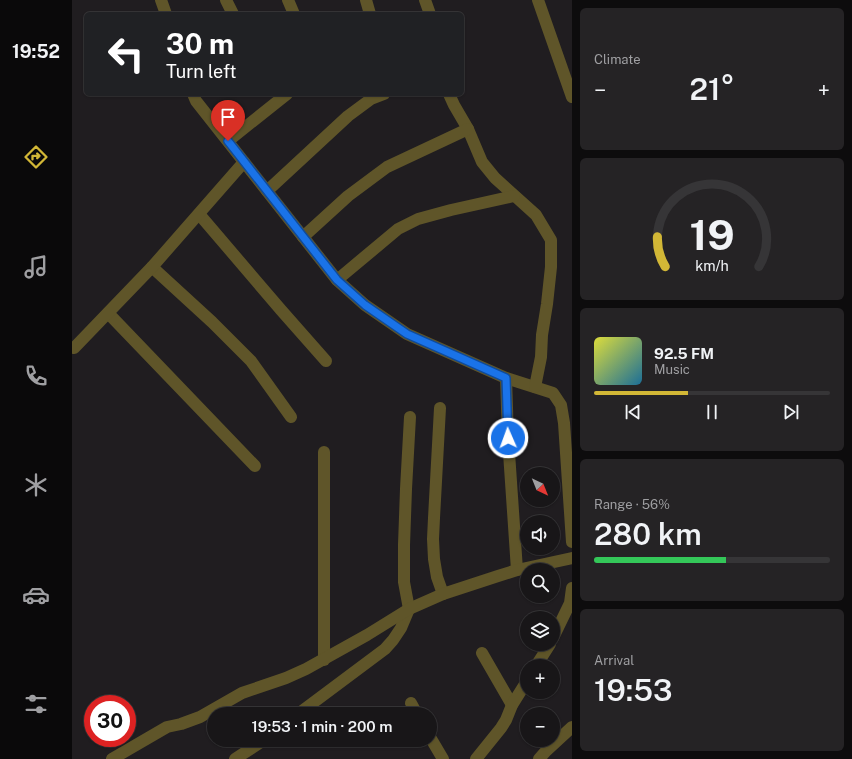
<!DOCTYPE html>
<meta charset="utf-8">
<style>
:root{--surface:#181618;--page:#252325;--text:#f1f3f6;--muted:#9f9fa2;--line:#363537;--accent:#d2b736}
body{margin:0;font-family:"Public Sans",sans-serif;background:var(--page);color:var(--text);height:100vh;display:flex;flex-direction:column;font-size:15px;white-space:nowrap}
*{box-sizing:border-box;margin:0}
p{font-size:13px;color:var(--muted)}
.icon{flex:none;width:22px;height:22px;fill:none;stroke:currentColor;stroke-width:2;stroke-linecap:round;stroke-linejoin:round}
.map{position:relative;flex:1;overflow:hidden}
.drawer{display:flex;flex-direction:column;gap:8px;padding:8px;background:#0d0c0d;width:280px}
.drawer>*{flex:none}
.banner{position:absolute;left:12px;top:12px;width:380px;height:84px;border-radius:6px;box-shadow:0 1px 3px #0004,0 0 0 1px var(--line);background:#202124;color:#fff;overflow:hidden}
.needle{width:26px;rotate:137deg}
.fabs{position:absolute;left:448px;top:467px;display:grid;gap:8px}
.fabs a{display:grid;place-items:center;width:40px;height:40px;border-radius:50%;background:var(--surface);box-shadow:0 1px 3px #0004,0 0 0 1px var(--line);font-size:20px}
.speed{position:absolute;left:12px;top:695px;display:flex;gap:8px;font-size:20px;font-weight:700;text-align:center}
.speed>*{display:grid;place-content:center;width:52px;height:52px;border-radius:50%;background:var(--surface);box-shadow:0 1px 3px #0004,0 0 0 1px var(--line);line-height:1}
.speed .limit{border:6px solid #d22;background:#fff;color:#111}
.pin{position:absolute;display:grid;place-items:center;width:34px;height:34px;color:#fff;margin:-41px -17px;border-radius:50% 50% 50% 0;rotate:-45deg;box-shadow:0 0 4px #0007}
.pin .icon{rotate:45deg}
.me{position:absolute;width:44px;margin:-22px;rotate:358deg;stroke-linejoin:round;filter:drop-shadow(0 0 3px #0008)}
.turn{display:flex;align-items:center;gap:14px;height:84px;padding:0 16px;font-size:18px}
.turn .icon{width:52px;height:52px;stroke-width:2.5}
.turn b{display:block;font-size:28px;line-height:34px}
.big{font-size:30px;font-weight:600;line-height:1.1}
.drawer .tile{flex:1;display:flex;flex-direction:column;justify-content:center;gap:6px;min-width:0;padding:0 14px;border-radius:6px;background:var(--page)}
.drawer .dial{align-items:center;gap:0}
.dial svg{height:104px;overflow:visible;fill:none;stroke:var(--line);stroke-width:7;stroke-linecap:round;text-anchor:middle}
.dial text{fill:var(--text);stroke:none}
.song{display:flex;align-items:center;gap:12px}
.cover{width:48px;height:48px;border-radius:6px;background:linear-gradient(135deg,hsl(60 70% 55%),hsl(200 70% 35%))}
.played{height:4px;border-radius:2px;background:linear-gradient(90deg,var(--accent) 40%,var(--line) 40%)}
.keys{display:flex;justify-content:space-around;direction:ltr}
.heat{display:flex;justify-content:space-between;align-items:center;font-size:22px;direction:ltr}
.charge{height:6px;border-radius:3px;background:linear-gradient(90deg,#34c759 56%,var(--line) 0)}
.trip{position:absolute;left:135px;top:707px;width:230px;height:40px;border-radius:20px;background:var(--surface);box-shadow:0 1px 3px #0004,0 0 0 1px var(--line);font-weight:600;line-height:40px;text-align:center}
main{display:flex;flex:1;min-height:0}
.menu{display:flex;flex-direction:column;width:72px;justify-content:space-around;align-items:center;background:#0a090a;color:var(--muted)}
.menu .icon{width:28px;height:28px}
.menu .on{color:var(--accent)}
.menu b{font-size:18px;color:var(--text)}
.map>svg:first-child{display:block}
</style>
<main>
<nav class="menu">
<b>19:52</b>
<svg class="icon on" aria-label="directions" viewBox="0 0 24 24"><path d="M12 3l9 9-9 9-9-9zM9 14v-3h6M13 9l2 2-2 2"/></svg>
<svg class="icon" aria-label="music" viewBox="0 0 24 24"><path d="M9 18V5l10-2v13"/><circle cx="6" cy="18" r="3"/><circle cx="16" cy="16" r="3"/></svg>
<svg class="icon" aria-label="phone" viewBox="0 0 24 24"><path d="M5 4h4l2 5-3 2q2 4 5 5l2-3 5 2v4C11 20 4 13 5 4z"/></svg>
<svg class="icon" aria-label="climate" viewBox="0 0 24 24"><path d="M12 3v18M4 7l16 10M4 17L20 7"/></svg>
<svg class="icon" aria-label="car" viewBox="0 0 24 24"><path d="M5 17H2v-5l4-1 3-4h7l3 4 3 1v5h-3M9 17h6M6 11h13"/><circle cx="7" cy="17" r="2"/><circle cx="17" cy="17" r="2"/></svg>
<svg class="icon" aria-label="filters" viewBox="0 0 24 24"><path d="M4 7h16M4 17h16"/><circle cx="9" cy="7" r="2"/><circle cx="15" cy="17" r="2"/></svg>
</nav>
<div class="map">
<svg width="500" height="759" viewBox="0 0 500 759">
<rect width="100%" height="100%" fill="#201d20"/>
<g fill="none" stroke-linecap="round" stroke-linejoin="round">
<g stroke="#5f5529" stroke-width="12">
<polyline points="89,0 94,14"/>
<polyline points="154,0 161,14"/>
<polyline points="216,0 222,14"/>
<polyline points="294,0 298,14"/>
<polyline points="353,0 358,14"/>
<polyline points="466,0 500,97"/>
<polyline points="121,94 124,101 265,280 293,305 335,334 434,378 481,393 489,405 492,423 500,542"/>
<polyline points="377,94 382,105 396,129 410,162 423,178 464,215 479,240 479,267 475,304 470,335 469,357 463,387"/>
<polyline points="156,141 215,94"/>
<polyline points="195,191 276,116 299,99 312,94"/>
<polyline points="127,214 209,310 254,361"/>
<polyline points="231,237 276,196 315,167 396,129"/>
<polyline points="80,267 140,322 179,361 219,417"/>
<polyline points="265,280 326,229 346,219 379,210 442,196"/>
<polyline points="36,313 183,466"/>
<polyline points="2,348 80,267 172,162"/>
<polyline points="434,378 436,438 445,570"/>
<polyline points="368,408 362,518 361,539 362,559 365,577 371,594"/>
<polyline points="481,638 498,603 500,588"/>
<polyline points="410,653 440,705"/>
<polyline points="252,660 252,452"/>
<polyline points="464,666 478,644"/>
<polyline points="339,703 345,714"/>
<polyline points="226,714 313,649 321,640 329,628 337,609 332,582 332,545 334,489 338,417"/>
<polyline points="358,737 371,759"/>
<polyline points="40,759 95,727 109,724 128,717 170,693 214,678 234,669 295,635 337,609 371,594 426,576 445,570 500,558"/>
<polyline points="163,759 192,740"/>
<polyline points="404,759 429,728 434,720 440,705 455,681"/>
<polyline points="467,759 474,751 500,727"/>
</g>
</g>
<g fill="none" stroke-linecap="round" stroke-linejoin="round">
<defs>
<polyline id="route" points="156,141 265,280 293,305 335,334 434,378 436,438"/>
</defs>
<use href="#route" stroke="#114b97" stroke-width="10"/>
<use href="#route" stroke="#1a73e8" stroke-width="7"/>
</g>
</svg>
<div class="fabs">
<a><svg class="needle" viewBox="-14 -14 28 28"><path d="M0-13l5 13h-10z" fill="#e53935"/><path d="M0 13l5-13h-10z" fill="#9f9fa2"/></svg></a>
<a><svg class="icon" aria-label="sound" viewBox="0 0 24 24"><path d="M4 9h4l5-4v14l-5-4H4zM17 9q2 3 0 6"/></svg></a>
<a><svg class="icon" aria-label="search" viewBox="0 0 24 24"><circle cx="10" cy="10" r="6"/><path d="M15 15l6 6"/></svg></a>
<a><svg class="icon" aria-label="layers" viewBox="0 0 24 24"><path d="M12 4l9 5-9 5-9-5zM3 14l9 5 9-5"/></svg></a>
<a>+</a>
<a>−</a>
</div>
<div class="speed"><div class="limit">30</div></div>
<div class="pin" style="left:156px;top:141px;background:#d93025"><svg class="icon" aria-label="arrive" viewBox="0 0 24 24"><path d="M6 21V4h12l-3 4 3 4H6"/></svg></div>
<svg class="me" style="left:436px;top:438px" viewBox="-20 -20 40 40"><circle r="17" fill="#1a73e8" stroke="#fff" stroke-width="3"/><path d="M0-11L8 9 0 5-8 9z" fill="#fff"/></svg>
<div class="trip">19:53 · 1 min · 200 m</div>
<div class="banner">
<div class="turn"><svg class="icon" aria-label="left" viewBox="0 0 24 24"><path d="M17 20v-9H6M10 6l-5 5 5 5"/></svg><div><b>30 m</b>Turn left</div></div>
</div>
</div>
<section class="drawer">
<div class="tile"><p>Climate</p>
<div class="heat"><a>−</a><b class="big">21°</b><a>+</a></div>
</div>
<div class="tile dial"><svg viewBox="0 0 100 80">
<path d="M14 69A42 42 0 1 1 86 69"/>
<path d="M14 69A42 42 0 0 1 8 46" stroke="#d2b736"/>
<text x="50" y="56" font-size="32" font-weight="700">19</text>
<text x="50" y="72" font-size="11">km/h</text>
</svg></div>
<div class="tile">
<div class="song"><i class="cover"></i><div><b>92.5 FM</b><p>Music</p></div></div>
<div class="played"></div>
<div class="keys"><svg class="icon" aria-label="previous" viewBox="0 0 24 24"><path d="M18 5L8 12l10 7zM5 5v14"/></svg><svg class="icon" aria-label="pause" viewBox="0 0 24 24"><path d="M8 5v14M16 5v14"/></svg><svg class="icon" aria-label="next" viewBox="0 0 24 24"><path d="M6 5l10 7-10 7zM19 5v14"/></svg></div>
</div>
<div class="tile"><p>Range · 56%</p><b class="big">280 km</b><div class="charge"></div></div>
<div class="tile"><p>Arrival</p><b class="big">19:53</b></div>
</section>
</main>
